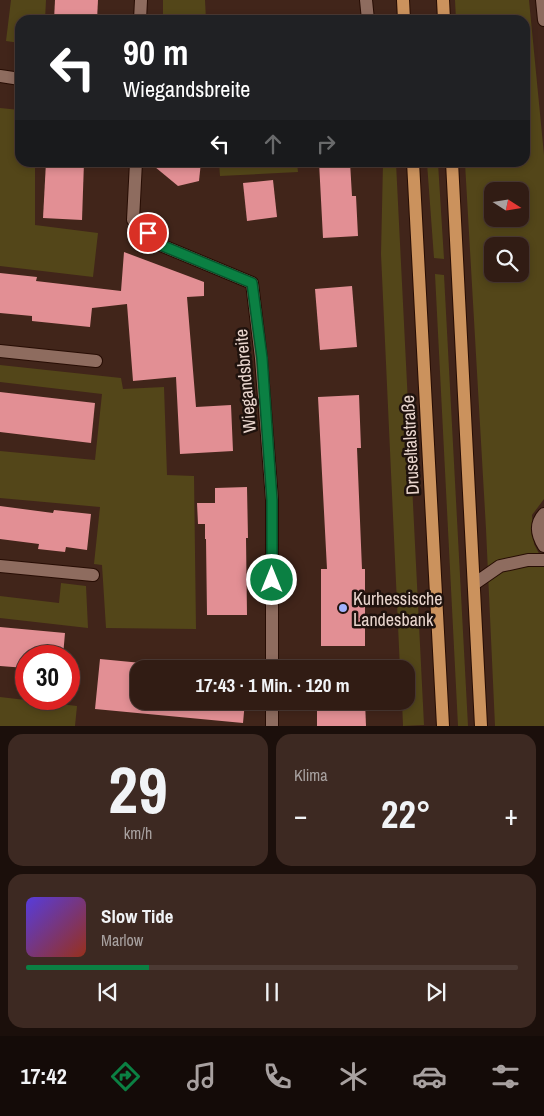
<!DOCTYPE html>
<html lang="de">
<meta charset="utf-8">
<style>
:root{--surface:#311c14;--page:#3d2922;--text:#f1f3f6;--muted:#a8a1a0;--line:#4c3a34;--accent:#0b8043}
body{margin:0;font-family:"Archivo Narrow",sans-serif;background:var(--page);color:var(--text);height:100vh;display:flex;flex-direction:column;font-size:19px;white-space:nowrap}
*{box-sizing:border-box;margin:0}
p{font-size:16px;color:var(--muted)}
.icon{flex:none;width:28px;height:28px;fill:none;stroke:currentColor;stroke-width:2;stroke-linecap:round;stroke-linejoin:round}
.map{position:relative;height:726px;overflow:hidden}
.side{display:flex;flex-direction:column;gap:8px;padding:8px;background:#1b0f0b;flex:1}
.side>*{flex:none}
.guide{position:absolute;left:15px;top:15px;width:515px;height:152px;border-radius:15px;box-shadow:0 2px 8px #0003,0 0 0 1px var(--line);background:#202124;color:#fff;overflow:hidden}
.needle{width:32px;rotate:102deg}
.fabs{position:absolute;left:484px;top:182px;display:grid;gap:10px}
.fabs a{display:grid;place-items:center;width:45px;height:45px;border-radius:10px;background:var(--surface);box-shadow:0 2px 8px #0003,0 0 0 1px var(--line);font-size:25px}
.speed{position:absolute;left:15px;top:645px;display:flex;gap:10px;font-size:25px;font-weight:700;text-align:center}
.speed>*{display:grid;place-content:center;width:65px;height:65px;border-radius:50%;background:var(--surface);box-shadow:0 2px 8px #0003,0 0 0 1px var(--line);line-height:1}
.speed .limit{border:8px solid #d22;background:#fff;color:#111}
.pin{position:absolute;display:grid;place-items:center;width:42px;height:42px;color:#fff;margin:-21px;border:2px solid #fff;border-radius:50%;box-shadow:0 1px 5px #0007}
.me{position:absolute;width:55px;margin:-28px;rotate:0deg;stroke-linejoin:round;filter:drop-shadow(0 0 4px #0008)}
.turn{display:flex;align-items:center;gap:18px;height:105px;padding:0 25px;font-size:22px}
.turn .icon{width:65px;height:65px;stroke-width:2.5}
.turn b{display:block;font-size:35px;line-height:42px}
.lanes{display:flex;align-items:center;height:48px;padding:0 25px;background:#0003;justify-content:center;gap:25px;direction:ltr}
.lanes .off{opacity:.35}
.big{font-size:38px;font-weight:700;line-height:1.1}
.side .tile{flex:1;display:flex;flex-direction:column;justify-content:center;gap:8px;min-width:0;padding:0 18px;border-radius:15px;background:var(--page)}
.side .dial{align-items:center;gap:0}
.dial b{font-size:65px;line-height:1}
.song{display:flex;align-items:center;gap:15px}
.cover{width:60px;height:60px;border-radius:8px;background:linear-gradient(135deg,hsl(250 70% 55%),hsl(10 70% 35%))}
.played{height:5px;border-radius:2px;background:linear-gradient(90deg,var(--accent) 25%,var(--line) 25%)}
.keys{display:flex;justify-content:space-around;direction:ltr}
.heat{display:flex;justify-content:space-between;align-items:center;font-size:28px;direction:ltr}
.side .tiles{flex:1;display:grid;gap:8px;grid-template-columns:1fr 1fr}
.tile:last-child{grid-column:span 2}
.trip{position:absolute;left:130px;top:660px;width:285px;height:50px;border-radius:15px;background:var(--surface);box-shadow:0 2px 8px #0003,0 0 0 1px var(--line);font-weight:700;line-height:50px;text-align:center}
.tabs{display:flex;height:80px;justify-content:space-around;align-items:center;background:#140b08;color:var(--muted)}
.tabs .icon{width:35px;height:35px}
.tabs .selected{color:var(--accent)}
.tabs b{font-size:22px;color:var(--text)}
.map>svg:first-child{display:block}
</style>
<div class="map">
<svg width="544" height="726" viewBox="0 0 544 726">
<rect width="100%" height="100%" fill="#41251a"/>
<g fill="#534619" fill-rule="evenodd">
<polygon points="11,0 46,0 45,20 20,20 20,43 6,41"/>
<polygon points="163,0 205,0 206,20 163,20"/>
<path d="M455,0h74l15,155v344l-12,16 2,29 10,19v163h-49l-9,-197 -21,-366 60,-1v-142h-69zM492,191h28v28h-28zM492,246h28v28h-28z"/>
<polygon points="0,108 20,110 20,162 35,163 35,225 98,233 93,277 0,266"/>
<polygon points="219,163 297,163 298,172 220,176"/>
<polygon points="383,163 396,163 424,725 403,726 402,701 406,701 406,669 400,669 381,254"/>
<polygon points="427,163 438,163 444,259 434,258"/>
<polygon points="435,274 444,275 468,726 458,726"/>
<polygon points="0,365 121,378 123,389 164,387 167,475 194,476 196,629 106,628 102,565 94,564 100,507 0,498 0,451 95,460 102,394 0,382"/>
<polygon points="61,583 86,586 88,628 0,618 0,596 59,603"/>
<polygon points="0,697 77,706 75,726 0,726"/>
</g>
<g fill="#e28f94">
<polygon points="55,0 98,0 97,20 54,20"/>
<polygon points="46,162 84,162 82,220 43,218"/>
<polygon points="149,162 201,162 199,181 178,186"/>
<polygon points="319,162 350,162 352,196 356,196 358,236 323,238"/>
<polygon points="273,180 277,217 247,221 243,183"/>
<polygon points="124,252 204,282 204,296 187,297 196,407 231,405 233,451 180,454 176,377 133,381 127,304 92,308 90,327 32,321 32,316 0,313 0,273 37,277 36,281 121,291"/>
<polygon points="352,286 357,347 320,350 315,289"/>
<polygon points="0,392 95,403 91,443 0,432"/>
<polygon points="359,395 361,448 357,448 362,569 365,569 365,646 321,646 321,569 327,569 318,397"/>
<polygon points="247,487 248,538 246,538 247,615 207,615 206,539 205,539 205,524 198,524 197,503 215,503 215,488"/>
<polygon points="0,506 53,513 54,510 91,514 87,550 66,547 65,552 38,549 39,544 0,539"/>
<polygon points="0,627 65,633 63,656 26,656 26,668 0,666"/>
<polygon points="100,659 204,669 139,669 139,701 245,701 243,723 95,709"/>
<polygon points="317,701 365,701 366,726 317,726"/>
</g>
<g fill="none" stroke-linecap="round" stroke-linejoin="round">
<defs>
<g id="minor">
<polyline points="366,0 368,20"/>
<polyline points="542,0 544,20"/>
<polyline points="140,20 141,0"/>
<polyline points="0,76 20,79"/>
<polyline points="136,162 133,220 163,246 252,283 261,358 272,500 272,669"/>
<polyline points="0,351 96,361"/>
<path d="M544,514c-9,10 -7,21 0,32"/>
<polyline points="0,566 93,575"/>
<polyline points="474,584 500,566 528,560 544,560"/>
<polyline points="272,726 272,701"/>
</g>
<g id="major">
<polyline points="403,0 404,20"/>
<polyline points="443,0 444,20"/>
<polyline points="413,162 443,726"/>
<polyline points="452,162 481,726"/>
</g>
</defs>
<use href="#minor" stroke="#270d04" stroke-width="14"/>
<use href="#major" stroke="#270d04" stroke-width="14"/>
<use href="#minor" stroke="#8e6c5f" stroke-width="12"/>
<use href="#major" stroke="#cb925d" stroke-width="12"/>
</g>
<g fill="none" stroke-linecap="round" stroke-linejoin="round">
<defs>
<polyline id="route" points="148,233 163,246 252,283 262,358 272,500 272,580"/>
</defs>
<use href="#route" stroke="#07532c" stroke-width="12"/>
<use href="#route" stroke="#0b8043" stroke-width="9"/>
</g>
<circle fill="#a1b2fd" stroke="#1f120d" stroke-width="2" cx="343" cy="608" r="5"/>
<g text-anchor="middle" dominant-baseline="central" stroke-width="5" stroke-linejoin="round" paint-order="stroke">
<g font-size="18" fill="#e8d5cd" stroke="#1f120d">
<text transform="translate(245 381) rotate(-95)">Wiegandsbreite</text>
<text transform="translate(410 445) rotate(-93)">Druseltalstraße</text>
</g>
<g font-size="18" fill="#e8d5cd" stroke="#1f120d" text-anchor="start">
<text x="353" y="598">Kurhessische<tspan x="353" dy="21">Landesbank</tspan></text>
</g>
</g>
</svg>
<div class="fabs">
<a><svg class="needle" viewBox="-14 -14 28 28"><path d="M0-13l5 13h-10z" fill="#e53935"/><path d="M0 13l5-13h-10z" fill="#a8a1a0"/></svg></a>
<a><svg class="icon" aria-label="search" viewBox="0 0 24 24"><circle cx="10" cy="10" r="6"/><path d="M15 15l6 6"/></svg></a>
</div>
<div class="speed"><div class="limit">30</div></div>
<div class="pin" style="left:148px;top:233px;background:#d93025"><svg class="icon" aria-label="arrive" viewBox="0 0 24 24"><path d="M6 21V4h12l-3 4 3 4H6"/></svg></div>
<svg class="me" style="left:272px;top:580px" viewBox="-20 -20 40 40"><circle r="17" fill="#0b8043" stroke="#fff" stroke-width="3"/><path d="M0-11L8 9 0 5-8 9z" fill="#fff"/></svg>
<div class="trip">17:43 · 1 Min. · 120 m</div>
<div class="guide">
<div class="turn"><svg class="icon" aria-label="left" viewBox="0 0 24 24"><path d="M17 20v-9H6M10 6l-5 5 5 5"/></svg><div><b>90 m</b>Wiegandsbreite</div></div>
<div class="lanes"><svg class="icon" aria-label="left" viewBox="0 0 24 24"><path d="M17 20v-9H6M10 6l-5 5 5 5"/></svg><svg class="icon off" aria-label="ahead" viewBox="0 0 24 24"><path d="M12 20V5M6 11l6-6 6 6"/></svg><svg class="icon off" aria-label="right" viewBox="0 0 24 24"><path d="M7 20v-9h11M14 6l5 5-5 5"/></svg></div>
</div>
</div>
<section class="side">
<div class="tiles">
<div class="tile dial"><b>29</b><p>km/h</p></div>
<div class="tile"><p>Klima</p>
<div class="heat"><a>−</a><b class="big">22°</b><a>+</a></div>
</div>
<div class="tile">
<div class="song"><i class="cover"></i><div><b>Slow Tide</b><p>Marlow</p></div></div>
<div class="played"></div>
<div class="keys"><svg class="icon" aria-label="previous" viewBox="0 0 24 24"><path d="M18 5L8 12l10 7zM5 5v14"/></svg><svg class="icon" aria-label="pause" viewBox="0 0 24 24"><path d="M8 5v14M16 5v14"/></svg><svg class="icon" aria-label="next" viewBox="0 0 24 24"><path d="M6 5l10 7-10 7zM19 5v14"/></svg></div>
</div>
</div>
</section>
<nav class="tabs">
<b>17:42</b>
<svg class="icon selected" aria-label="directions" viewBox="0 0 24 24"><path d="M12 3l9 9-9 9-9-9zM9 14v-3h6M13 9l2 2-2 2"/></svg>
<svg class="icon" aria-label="music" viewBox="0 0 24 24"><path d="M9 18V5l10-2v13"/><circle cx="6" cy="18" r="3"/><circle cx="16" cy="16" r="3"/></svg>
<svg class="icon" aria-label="phone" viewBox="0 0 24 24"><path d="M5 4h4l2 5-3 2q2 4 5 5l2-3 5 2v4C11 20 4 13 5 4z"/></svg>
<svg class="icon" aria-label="climate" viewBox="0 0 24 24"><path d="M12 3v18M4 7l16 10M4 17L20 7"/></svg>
<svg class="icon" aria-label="car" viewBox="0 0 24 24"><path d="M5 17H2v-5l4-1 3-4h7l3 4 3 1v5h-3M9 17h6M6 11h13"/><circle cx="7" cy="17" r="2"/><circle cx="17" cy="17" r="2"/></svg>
<svg class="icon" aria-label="filters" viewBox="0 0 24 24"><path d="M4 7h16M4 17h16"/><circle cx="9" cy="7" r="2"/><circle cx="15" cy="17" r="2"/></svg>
</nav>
